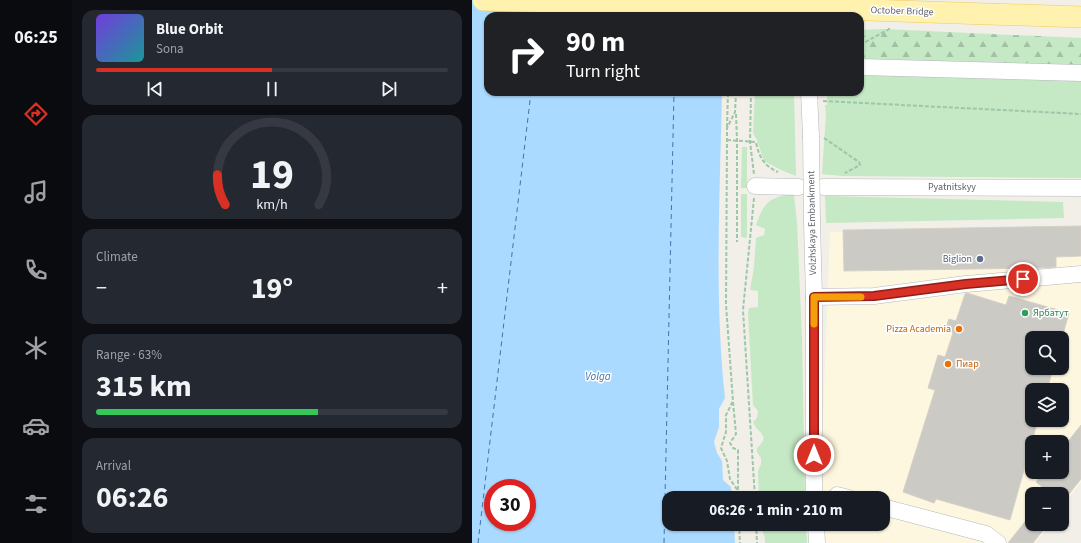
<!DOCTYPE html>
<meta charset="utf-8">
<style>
:root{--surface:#171b24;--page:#242831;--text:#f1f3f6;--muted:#9ea1a6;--line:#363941;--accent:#d93025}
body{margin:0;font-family:"Source Sans 3",sans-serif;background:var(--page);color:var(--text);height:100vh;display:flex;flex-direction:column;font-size:15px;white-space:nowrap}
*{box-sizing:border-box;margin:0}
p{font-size:13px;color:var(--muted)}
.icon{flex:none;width:22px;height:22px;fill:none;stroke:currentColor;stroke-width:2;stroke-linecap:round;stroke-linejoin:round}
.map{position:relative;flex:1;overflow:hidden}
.panel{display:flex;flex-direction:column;gap:10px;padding:10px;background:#0d0f14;width:400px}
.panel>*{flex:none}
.guide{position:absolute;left:12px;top:12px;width:380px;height:84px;border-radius:12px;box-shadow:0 1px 3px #0004;background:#202124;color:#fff;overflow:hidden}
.buttons{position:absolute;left:553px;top:331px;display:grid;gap:8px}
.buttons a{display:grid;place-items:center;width:44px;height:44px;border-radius:8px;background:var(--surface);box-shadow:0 1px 3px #0004;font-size:20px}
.speed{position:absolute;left:12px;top:479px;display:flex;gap:8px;font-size:20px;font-weight:700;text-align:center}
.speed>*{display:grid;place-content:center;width:52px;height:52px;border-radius:50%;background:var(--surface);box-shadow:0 1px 3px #0004;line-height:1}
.speed .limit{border:6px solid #d22;background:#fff;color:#111}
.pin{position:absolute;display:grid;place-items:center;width:34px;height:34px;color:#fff;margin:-17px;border:2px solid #fff;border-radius:50%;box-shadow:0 1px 4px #0007}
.me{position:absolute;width:44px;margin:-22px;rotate:0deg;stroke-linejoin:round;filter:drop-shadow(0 0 3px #0008)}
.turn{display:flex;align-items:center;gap:14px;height:84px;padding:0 16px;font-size:18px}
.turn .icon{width:52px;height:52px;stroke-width:2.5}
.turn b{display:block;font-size:28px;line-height:34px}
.big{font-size:30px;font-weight:700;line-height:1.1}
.panel .tile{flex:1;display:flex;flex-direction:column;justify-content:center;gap:6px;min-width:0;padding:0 14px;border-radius:12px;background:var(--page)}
.panel .dial{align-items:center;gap:0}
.dial svg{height:104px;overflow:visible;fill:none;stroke:var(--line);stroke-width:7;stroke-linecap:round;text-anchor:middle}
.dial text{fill:var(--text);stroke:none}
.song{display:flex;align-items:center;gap:12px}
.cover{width:48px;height:48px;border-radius:6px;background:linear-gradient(135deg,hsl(260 70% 55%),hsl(180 70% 35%))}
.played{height:4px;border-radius:2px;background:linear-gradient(90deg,var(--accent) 50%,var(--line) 50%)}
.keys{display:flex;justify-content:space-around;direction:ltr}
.heat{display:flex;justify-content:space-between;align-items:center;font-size:22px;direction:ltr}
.charge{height:6px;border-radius:3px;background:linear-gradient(90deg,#34c759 63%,var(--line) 0)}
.trip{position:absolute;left:190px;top:491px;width:228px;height:40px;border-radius:12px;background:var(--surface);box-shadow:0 1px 3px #0004;font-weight:700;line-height:40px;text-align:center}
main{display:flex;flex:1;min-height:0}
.dock{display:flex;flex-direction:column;width:72px;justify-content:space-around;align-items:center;background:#090b0e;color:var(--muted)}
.dock .icon{width:28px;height:28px}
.dock .selected{color:var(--accent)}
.dock b{font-size:18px;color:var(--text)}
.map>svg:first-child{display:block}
</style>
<main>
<nav class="dock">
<b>06:25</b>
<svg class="icon selected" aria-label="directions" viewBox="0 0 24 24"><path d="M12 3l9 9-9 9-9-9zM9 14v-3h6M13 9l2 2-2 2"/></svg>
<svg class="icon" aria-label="music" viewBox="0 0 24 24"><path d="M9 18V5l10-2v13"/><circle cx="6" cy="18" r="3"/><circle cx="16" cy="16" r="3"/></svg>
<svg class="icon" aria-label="phone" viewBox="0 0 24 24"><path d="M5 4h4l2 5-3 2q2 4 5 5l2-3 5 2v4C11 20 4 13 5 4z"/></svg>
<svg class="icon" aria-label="climate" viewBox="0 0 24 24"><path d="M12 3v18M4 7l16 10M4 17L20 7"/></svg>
<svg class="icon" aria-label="car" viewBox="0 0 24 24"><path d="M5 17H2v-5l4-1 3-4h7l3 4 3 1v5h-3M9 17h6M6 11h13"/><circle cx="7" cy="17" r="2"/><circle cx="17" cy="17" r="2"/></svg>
<svg class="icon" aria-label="filters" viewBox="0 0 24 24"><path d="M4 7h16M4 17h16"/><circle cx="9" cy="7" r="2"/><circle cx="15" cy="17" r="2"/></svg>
</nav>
<section class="panel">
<div class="tile">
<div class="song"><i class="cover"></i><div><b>Blue Orbit</b><p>Sona</p></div></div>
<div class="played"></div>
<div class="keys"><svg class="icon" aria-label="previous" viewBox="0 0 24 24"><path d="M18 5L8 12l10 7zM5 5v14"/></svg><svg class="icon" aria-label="pause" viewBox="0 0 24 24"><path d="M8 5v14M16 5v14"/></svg><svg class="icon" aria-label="next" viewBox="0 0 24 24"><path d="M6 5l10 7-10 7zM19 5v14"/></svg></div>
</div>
<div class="tile dial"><svg viewBox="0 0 100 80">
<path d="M14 69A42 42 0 1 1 86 69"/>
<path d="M14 69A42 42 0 0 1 8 46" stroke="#d93025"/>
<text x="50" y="56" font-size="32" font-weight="700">19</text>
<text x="50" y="72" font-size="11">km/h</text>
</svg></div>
<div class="tile"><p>Climate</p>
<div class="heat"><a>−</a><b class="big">19°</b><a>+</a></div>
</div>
<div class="tile"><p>Range · 63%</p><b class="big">315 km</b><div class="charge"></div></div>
<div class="tile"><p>Arrival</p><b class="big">06:26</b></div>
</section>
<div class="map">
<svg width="609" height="543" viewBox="0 0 609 543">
<defs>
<pattern id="forest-firs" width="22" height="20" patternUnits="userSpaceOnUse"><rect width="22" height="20" fill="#c5e8c5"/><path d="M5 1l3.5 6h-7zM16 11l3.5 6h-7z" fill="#a3c0a4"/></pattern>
</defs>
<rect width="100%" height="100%" fill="#f1efe8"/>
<path fill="#fef7e0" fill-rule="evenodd" d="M609,226v256l-18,24 3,2 -4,4v-18h-30v30h19l-16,19h-214l-1,-19h63v-26h-63l10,-266zM560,338h30v30h-30zM560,390h30v30h-30zM560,442h30v30h-30z"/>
<g fill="#c5e8c5">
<polygon points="388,70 609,80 609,178 370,176 350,174 354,114 353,105 355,105 355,92 388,92"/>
<polygon points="283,92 322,92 324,176 309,170 292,161 285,140 281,133"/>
<polygon points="270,147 275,147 275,188 269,188"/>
<polygon points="269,194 275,194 275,238 269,237"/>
<path d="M313,195h9l3,27 5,117 3,159h-46l-1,-27 3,-7v-6l-4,-6v-4c15,-14 0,-14 -4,-26l4,-4 1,-7 -5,-6 -5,-92 1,-5 9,-1v-16l-8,-1 4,-23 2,-29 8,-3 1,-6 -9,-4c7,-18 9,-25 29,-30z"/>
<polygon points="353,196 591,202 592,218 354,223"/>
<path d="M289,524h45l1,19h-42c1,-7 -4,-12 -4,-19z"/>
</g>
<polygon fill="url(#forest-firs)" points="411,29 609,38 609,69 388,60 388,30"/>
<path fill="#aadaff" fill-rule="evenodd" d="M0,0h260l-1,16h-243v76h234c-2,102 -8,205 3,306l-6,11v18l-5,15 3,11 5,8 1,19 8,7 1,11h-63v26h65l1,19h-263zM21,488h34v34h-34z"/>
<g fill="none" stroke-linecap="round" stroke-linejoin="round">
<g stroke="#4174aa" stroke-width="1" stroke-dasharray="5 4" stroke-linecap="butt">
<polyline points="68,16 69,13"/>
<polyline points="6,543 59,92"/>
<polyline points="192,543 202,92"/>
</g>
</g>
<g fill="#cccac5" stroke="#d6d1c6">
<polygon points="609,226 609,256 584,257 584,267 568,268 372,271 371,230"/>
<polygon points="495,293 534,305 537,296 597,313 590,338 560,338 560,368 581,368 575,390 560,390 560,420 566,420 538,520 464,499 462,503 431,492 463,390 456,388 466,355 473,357 481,333 473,330 477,319 484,321 493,294"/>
<polygon points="609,425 609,479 597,494 579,494 564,482 572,472 590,472 590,449"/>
<polygon points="560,513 560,524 576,524 561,543 536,543"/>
</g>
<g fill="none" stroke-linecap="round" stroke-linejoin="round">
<defs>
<g id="minor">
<polyline points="388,67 609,73"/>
<polyline points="337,92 339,136"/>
<polyline points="283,186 327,187"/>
<polyline points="351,187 609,188"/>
<polyline points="340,222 342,297 342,498"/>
<polyline points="342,297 402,296 494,284 609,274"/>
<polyline points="365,495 377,498"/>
<polyline points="411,507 514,534 526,543"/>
<polyline points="344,524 345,543"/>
</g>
<polyline id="major" points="365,9 609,17"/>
</defs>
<use href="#minor" stroke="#b5b8bc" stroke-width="17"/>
<use href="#major" stroke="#f2c960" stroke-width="22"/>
<g stroke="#9cc7a9" stroke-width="2" stroke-dasharray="4 2" stroke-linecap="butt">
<polyline points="388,45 417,29 417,27"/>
<polyline points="264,92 263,112 255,128 255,140 254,305 261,401 254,415 254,432 249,448 255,461 258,479 266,491 267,498"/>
<polyline points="279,92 278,142 282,174"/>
<polyline points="351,101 609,114"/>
<polyline points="264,114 265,140 265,242"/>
<polyline points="255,127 256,92"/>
<polyline points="352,138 387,162 388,165 373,173"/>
<path d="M255,140l29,2c3,15 8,24 22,30"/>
<polyline points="282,198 271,310 283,498"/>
<polyline points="261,402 264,434 258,443 261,448 266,450 266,491"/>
<polyline points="267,524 268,543"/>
<polyline points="284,524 285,543"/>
</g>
<use href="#minor" stroke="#fff" stroke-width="16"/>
<use href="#major" stroke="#fff2af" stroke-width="21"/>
<defs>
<polyline id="minor-bridge" points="339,136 340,222"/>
<polyline id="major-bridge" points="11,0 365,9"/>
</defs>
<use href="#minor-bridge" stroke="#b5b8bc" stroke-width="17" stroke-linecap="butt"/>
<use href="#major-bridge" stroke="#f2c960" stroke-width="22" stroke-linecap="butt"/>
<use href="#minor-bridge" stroke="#fff" stroke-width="16"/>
<use href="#major-bridge" stroke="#fff2af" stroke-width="21"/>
</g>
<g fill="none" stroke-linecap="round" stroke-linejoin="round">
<defs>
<polyline id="route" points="342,455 342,297 402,296 494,284 551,279"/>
</defs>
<use href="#route" stroke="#8d1f18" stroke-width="10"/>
<use href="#route" stroke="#d93025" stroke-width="7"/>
<polyline stroke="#f59e0b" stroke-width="7" points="342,324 342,297 389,297"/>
</g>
<circle fill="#5c6f8a" stroke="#fff" stroke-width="1.5" cx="508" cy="259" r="4"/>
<circle fill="#2e9e5b" stroke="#fff" stroke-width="1.5" cx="553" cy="313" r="4"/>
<g fill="#e8710a" stroke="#fff" stroke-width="1.5">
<circle cx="487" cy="329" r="4"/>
<circle cx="476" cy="364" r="4"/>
</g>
<g text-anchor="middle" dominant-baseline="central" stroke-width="3" stroke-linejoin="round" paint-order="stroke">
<g font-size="10" fill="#5f6368" stroke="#fff">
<text transform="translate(430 11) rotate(2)">October Bridge</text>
<text x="480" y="187">Pyatnitskyy</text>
<text transform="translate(340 223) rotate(-91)">Volzhskaya Embankment</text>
</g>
<g font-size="10" fill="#4e5e75" stroke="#fff" text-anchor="end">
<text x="500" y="259">Biglion</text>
</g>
<g font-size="10" fill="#27864d" stroke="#fff" text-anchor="start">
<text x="561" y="313">Ярбатут</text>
</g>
<g font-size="10" fill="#c56008" stroke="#fff" text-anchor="end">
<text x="479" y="329">Pizza Academia</text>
<text x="484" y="364" text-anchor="start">Пиар</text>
</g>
<g font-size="11" font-style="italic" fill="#4174aa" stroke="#fff">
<text x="126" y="376">Volga</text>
</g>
</g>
</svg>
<div class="buttons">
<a><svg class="icon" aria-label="search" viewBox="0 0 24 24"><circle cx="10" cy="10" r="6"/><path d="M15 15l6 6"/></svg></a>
<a><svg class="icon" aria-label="layers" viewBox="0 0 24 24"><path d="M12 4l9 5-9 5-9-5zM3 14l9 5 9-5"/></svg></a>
<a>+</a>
<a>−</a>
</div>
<div class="speed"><div class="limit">30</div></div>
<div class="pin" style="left:551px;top:279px;background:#d93025"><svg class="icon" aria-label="arrive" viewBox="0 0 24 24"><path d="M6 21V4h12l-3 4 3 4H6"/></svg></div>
<svg class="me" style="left:342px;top:455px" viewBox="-20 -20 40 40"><circle r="17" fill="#d93025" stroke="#fff" stroke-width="3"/><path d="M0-11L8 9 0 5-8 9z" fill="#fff"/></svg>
<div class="trip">06:26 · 1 min · 210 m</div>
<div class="guide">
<div class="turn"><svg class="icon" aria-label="right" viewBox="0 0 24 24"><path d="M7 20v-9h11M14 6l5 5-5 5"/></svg><div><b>90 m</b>Turn right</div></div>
</div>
</div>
</main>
